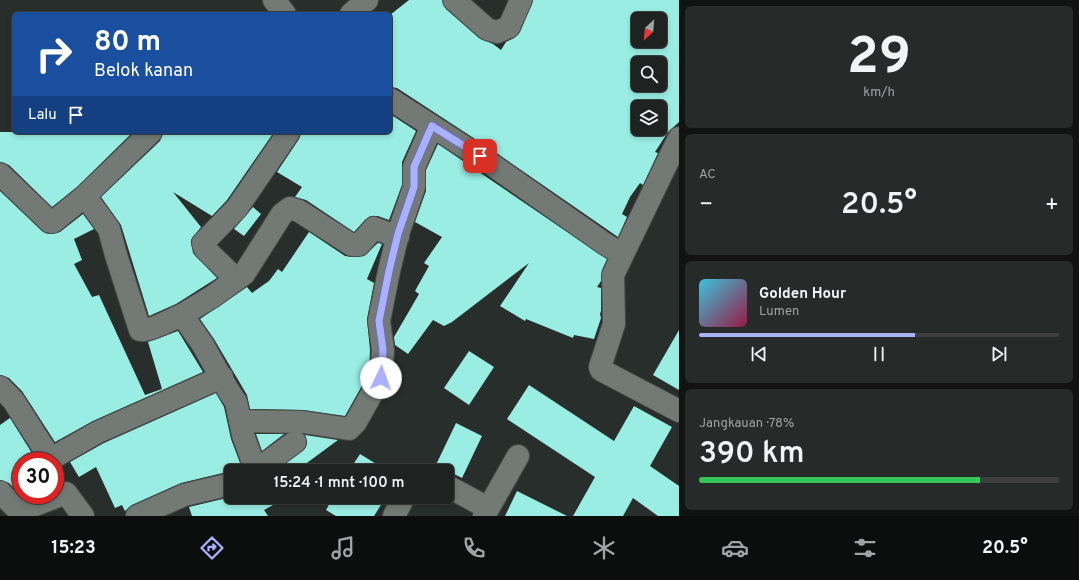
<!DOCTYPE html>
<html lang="id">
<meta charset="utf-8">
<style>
:root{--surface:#1e2220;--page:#262a29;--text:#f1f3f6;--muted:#a1a4a5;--line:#3c3f3e;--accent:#a9b0fc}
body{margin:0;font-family:Overpass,sans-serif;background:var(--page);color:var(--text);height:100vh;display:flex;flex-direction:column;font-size:15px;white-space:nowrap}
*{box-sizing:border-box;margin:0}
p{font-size:13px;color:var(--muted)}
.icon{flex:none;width:22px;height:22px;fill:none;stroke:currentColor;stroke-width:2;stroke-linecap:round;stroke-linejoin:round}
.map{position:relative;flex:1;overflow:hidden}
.details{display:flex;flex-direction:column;gap:6px;padding:6px;background:#101312;width:400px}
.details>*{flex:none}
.banner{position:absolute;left:12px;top:12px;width:380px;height:122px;border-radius:6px;box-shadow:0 2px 6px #0003,0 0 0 1px var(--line);background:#1a4fa0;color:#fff;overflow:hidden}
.needle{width:26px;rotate:206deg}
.controls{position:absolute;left:631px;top:12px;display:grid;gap:8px}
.controls a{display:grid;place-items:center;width:36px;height:36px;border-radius:6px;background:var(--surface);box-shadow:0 2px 6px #0003,0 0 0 1px var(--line);font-size:20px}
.speed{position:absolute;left:12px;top:452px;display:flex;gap:8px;font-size:20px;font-weight:700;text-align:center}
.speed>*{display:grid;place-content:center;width:52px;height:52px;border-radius:50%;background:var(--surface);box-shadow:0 2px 6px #0003,0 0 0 1px var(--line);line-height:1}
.speed .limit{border:6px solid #d22;background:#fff;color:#111}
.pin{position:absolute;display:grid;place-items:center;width:34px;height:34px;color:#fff;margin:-17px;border-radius:8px;box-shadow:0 2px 6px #0006}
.me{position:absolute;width:44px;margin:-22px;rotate:3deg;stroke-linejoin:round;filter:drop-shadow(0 0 3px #0008)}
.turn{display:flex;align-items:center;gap:14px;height:84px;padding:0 16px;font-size:18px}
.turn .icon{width:52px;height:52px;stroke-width:2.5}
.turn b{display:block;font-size:28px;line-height:34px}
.then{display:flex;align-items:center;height:38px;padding:0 16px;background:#0003;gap:8px;font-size:15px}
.big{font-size:30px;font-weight:600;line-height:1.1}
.details .card{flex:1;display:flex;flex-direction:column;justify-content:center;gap:6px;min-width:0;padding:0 14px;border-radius:6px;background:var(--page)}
.details .dial{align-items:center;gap:0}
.dial b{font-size:52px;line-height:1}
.song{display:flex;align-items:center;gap:12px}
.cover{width:48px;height:48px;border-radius:6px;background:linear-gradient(135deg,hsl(190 70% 55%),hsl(340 70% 35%))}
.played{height:4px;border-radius:2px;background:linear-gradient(90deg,var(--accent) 60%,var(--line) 60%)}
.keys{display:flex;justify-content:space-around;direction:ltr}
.heat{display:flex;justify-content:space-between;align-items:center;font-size:22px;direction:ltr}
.charge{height:6px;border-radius:3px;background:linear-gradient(90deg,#34c759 78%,var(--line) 0)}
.trip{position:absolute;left:224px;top:464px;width:230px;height:40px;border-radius:6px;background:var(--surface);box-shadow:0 2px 6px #0003,0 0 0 1px var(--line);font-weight:600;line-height:40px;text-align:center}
.menu{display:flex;height:64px;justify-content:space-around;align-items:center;background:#0c0e0d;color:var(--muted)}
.menu .icon{width:28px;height:28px}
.menu .on{color:var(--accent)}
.menu b{font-size:18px;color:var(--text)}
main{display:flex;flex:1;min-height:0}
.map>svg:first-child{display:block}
</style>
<main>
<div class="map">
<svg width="679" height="516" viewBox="0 0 679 516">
<rect width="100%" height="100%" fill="#282e2b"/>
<g fill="#99ede3" fill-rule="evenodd">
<path d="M409,0h33l4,9 33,29 14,6 8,6 5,-8 8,-4 6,-6 13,-32h146v122l-11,10 -13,20 3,1 -15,32 -3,-2 -10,14 -8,17 5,3 -9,20 -120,-83 -101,-66 -7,-1v-72zM638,19h22v22h-22zM638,63h22v22h-22zM638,107h22v22h-22z"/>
<polygon points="390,114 416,131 402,162 402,185 389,220 378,216 371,216 365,220 354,232 306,200 295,197 302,187 277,172 299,139 301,132 390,132"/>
<polygon points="0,132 133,132 77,187 52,207 9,165 0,162"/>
<polygon points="163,132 274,132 227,200 212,216 173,192 201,227 191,240 193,253 217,278 176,304 149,316 121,225 101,197 160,141"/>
<polygon points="438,144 607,259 602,270 601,281 597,287 601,288 601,311 600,314 601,318 594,339 574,335 573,338 526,319 525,321 500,306 529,263 452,322 444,326 433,320 408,354 395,345 394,337 419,294 415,291 429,266 424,263 442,237 415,222 426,191 426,170"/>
<polygon points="0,191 42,231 50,234 60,232 83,214 94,229 74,239 82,260 74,264 92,297 99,295 145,395 162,389 148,342 178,331 203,372 93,421 55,442 22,391 9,378 0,375"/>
<polygon points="253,207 261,214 244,236 234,229"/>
<polygon points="309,232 345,256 352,257 364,256 378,243 382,244 367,279 374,283 367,319 370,350 369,373 345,416 303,410 250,409 247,395 214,339 200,319 247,287 252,293 269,281 278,269 282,272"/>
<polygon points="679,330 679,390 653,375"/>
<polygon points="469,351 494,367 469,405 444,388"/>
<polygon points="529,385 614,441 634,406 672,427 650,466 679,486 679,516 658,516 633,498 623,516 573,516 595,477 507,419"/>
<polygon points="216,393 224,407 231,439 243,471 231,471 181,483 132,505 125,511 122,505 115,508 96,467 79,477 70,462 104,443"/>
<polygon points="10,418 35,458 33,461 21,461 21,486 16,490 9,483 0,480 0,425"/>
<polygon points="456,423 482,436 462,478 448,471 433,471"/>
<polygon points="256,434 284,434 262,451"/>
<polygon points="305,435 338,440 296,471 276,471 306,447 307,441"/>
<polygon points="360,454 388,471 349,471"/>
<polygon points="517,491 567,516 505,516"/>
<polygon points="231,497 265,497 273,505 264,510 268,516 192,516 189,507"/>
<polygon points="333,497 386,497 374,516 336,516 326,510"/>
</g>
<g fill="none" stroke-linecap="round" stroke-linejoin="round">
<defs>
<g id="minor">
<polyline points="274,0 285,14"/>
<polyline points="454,0 487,29 497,32 509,27 521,0"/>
<polyline points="351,14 367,0"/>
<polyline points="390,99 491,164 605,244 622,254"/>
<polyline points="679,138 613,275 614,324 600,367 601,370 679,411"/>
<polyline points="0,174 50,222 53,222 85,196 151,132"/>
<path d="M85,196l24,33 7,26 24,75c9,2 32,-11 42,-15l21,30 25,45 8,12 7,33 13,36"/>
<polyline points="236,279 205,249 203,243 237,208 289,132"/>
<polyline points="182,315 212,297 244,274 282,214 290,208 299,211 352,245 359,245 374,228 398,237"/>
<polyline points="0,387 13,400 52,461"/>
<polyline points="240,421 303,422 349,429 356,422 381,377 383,350 379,321 389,271 398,234 414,187 414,167 432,126"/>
<polyline points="47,461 98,432 222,377"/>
<polyline points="255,471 295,442"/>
<polyline points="447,486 488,508"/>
<polyline points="0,492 15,507 22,510 66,493 83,516"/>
<polyline points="137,516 184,495 231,484"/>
<polyline points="394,516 404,497"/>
<polyline points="484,516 518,456"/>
</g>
</defs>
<use href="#minor" stroke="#474c49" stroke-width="24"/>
<use href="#minor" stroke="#737a76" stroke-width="22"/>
</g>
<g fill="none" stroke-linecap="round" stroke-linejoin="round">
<defs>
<polyline id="route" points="381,378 383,350 379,321 389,271 398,234 414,187 414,167 432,126 480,156"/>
</defs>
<use href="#route" stroke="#6e72a4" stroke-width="10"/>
<use href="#route" stroke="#a9b0fc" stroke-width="7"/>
</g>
</svg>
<div class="controls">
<a><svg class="needle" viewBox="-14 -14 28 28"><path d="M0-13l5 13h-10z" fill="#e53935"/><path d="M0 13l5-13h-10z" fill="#a1a4a5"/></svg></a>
<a><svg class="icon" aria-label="search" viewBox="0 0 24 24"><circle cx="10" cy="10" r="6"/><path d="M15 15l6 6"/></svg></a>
<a><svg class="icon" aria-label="layers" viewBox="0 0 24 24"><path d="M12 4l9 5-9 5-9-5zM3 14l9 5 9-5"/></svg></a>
</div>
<div class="speed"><div class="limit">30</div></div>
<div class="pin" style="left:480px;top:156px;background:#d93025"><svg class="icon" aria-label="arrive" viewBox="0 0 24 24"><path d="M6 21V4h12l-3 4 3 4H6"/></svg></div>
<svg class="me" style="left:381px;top:378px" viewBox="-20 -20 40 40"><circle r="19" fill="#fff"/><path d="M0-13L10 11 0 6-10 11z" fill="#a9b0fc"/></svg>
<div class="trip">15:24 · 1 mnt · 100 m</div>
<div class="banner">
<div class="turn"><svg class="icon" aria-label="right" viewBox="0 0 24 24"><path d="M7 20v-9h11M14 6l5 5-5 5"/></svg><div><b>80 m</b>Belok kanan</div></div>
<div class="then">Lalu<svg class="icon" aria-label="arrive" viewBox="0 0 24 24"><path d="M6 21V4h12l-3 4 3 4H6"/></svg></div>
</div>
</div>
<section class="details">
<div class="card dial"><b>29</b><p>km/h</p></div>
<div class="card"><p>AC</p>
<div class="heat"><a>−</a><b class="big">20.5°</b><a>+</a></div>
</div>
<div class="card">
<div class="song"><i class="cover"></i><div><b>Golden Hour</b><p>Lumen</p></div></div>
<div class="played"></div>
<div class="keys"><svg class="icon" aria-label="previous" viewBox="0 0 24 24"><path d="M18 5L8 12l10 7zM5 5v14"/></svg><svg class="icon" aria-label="pause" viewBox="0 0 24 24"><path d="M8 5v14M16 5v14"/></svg><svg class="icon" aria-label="next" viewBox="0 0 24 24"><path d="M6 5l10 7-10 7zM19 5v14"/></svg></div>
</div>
<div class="card"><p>Jangkauan · 78%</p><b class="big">390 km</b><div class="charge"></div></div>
</section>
</main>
<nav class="menu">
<b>15:23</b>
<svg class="icon on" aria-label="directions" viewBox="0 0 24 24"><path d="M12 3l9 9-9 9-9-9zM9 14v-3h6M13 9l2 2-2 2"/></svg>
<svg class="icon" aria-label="music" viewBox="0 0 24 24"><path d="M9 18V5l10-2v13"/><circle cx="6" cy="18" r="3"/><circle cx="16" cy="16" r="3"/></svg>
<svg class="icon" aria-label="phone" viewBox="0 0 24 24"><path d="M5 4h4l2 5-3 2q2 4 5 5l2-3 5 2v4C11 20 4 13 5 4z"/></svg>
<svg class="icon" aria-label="climate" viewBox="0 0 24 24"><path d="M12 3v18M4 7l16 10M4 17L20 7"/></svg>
<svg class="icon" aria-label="car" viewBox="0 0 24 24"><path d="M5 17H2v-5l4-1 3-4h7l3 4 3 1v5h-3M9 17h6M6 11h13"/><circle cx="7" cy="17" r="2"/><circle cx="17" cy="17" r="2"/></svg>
<svg class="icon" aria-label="filters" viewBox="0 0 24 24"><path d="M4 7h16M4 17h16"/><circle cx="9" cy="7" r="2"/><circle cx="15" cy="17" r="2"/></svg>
<b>20.5°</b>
</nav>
